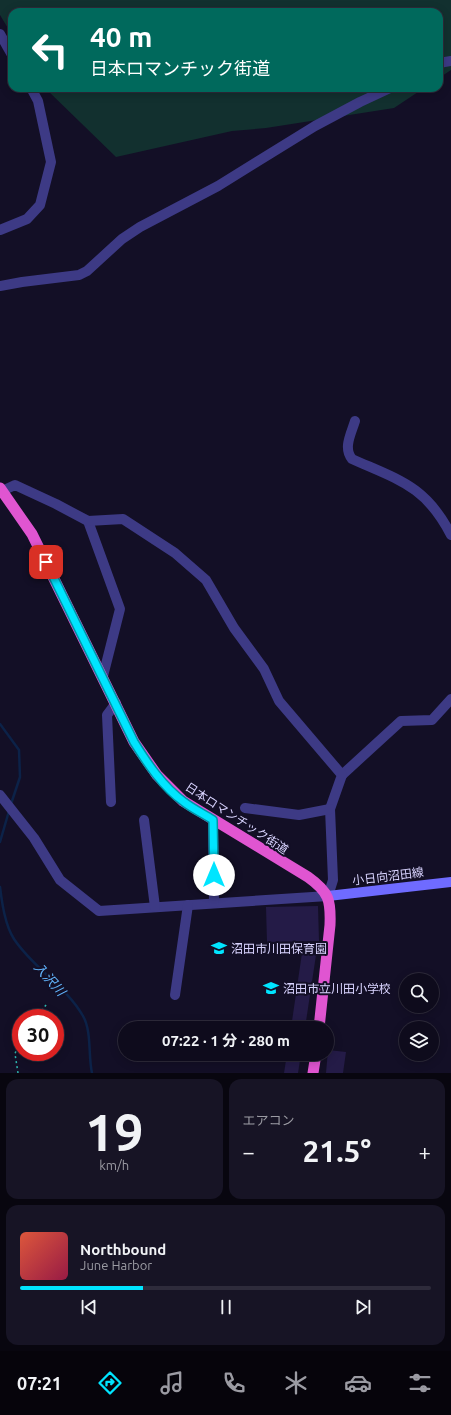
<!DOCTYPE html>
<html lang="ja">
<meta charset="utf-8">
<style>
:root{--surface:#0e0b1c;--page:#171425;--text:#f1f3f6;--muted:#9b9ba3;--line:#2e2b3b;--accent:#00e5ff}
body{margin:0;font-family:Ubuntu,"Noto Sans JP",sans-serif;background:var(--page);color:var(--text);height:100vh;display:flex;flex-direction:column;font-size:15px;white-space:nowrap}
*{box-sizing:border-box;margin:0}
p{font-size:13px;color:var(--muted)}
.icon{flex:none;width:22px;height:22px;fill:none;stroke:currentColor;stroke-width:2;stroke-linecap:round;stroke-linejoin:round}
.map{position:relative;height:1073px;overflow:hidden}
.drawer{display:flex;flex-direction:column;gap:6px;padding:6px;background:#08060f;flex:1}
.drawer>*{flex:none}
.hud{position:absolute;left:8px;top:8px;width:435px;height:84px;border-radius:12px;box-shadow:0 2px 10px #0003,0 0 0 1px var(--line);background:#00695c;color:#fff;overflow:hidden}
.fabs{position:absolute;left:399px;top:973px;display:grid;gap:8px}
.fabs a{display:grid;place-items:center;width:40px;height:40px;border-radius:50%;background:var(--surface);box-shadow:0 2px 10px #0003,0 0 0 1px var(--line);font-size:20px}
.speed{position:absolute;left:12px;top:1009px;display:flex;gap:8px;font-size:20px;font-weight:700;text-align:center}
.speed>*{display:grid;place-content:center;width:52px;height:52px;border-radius:50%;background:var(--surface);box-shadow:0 2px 10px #0003,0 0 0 1px var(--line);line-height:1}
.speed .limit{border:6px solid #d22;background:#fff;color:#111}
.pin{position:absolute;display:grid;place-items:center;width:34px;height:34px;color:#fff;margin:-17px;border-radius:8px;box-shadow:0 2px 6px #0006}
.me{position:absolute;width:44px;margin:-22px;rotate:0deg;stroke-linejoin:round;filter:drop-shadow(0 0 3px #0008)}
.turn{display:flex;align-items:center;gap:14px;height:84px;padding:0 16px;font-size:18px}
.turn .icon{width:52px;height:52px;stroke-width:2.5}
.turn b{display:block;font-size:28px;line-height:34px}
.big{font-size:30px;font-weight:700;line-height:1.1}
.drawer .card{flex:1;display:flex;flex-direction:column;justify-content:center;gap:6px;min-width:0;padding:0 14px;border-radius:12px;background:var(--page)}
.drawer .dial{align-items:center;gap:0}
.dial b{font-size:52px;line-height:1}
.song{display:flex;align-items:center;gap:12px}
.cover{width:48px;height:48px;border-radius:6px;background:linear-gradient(135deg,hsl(10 70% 55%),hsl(340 70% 35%))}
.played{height:4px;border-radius:2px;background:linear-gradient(90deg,var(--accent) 30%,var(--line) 30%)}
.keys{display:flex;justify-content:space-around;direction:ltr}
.heat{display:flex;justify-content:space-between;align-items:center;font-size:22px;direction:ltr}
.drawer .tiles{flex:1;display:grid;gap:6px;grid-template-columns:1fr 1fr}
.card:last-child{grid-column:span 2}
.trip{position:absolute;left:118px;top:1021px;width:216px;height:40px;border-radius:20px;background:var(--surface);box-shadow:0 2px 10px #0003,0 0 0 1px var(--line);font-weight:700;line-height:40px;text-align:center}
.dock{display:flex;height:64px;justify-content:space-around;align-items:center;background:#06040b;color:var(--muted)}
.dock .icon{width:28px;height:28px}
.dock .active{color:var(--accent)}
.dock b{font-size:18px;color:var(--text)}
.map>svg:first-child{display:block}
</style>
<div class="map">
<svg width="451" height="1073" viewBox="0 0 451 1073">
<rect width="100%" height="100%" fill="#130f26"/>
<g fill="#12302f">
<polygon points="0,0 451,0 451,70 439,78 439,12 12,12 12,35 0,15"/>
<polygon points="45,88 424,88 394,108 266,128 232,131 116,157"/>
</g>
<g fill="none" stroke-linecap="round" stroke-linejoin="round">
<g stroke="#0c2248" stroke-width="2.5">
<polyline points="0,724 19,750 20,777 11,804"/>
<polyline points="0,842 9,811"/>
<path d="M0,887c2,16 5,38 14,52 19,29 52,47 69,77 9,16 5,40 9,57"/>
</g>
</g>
<g fill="#241b47">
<polygon points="318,906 319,941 267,942 266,907"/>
<polygon points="267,947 288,950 287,954 267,954"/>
<polygon points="302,953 316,955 305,1028 291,1028"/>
<polygon points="328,1050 346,1052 343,1073 326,1073"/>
<polygon points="287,1054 301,1054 298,1073 284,1073"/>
</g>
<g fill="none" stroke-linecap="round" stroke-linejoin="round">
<g stroke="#2fb8b0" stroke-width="1.5" stroke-dasharray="2 3" stroke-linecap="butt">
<polyline points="35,1018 47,1004"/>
<polyline points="18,1073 15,1054 21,1034"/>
</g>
<g stroke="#3d3a85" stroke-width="10">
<polyline points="0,34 12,55"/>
<polyline points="439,63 451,61"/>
<polyline points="0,230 27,219 40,205 51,162 38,101 31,88"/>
<polyline points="0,286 22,282 79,275 87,271 122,239 140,227 218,186 315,126 360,102 390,88"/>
<path d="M355,421c-4,13 -12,27 -3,38 47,21 74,27 99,76"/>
<polyline points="88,521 120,609 103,676"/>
<polyline points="342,775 401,721 432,720 451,699"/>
<polyline points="0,795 34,838 60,880 99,911 328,896 333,880 330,809 342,775 279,701 264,669 234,628 206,580 175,553 123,519 88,521 56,504 15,485 2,491"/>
<polyline points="111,802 107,715 116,703"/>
<polyline points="245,808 299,815 330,809"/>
<polyline points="144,820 155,907"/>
<polyline points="213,820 214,903"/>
<polyline points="175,995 188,905"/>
</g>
<polyline stroke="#6f6bff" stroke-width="10" points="328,896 451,882"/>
<g stroke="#e055d1" stroke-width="11">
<path d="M0,488l32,46 102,208 23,33 26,26 125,76c21,15 23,23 22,48l-11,103"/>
<polyline points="313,1073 316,1054"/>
</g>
</g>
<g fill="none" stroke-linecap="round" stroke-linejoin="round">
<defs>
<path id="route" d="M46,562l88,180c13,21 29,45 50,60 9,7 20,12 29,18l1,55"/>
</defs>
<use href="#route" stroke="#0095a6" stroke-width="10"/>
<use href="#route" stroke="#00e5ff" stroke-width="7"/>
</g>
<defs>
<symbol id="school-bare" viewBox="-9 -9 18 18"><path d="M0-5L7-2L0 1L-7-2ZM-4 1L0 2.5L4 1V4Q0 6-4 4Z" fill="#00e5ff" stroke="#130f26" stroke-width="2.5" paint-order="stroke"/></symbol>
</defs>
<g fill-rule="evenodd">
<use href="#school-bare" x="208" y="937" width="22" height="22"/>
<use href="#school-bare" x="260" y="977" width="22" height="22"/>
</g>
<g text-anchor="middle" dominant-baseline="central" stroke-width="4" stroke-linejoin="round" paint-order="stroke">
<g font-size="12" fill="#d9d4ff" stroke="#130f26">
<text transform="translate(237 818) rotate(33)">日本ロマンチック街道</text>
<text transform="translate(388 876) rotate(-7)">小日向沼田線</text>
</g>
<g font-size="12" fill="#d9d4ff" stroke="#130f26" text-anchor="start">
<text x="231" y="948">沼田市川田保育園</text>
<text x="283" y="988">沼田市立川田小学校</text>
</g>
<g font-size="13" font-style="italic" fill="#62b6ff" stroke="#130f26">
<text transform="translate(50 979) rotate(48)">入沢川</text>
</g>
</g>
</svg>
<div class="fabs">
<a><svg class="icon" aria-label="search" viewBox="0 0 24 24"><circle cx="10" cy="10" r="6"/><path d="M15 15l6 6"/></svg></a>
<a><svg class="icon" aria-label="layers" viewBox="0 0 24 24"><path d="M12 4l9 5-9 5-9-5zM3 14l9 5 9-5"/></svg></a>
</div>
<div class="speed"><div class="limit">30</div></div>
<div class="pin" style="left:46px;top:562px;background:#d93025"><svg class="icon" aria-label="arrive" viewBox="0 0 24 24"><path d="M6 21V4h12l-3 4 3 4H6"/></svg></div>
<svg class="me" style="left:214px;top:875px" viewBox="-20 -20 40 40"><circle r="19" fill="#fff"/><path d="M0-13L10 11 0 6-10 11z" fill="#00e5ff"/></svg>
<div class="trip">07:22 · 1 分 · 280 m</div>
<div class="hud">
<div class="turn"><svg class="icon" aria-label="left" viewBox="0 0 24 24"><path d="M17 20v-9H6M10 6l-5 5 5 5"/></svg><div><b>40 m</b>日本ロマンチック街道</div></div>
</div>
</div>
<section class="drawer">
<div class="tiles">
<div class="card dial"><b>19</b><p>km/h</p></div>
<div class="card"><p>エアコン</p>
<div class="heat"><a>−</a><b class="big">21.5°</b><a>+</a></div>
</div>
<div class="card">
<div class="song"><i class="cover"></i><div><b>Northbound</b><p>June Harbor</p></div></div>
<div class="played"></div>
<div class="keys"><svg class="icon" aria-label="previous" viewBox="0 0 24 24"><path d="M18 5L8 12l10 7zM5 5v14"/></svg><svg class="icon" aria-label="pause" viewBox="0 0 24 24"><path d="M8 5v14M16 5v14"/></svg><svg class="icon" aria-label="next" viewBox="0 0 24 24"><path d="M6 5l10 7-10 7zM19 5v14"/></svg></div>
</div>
</div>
</section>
<nav class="dock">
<b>07:21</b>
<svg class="icon active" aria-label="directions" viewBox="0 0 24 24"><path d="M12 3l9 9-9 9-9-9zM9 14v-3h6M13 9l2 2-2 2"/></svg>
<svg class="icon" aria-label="music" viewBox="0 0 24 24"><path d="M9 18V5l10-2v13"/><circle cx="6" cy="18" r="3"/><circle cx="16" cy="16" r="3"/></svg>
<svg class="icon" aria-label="phone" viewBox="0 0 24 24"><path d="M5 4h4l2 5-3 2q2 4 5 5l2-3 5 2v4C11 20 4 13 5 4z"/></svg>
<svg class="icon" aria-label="climate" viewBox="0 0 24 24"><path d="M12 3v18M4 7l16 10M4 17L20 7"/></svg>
<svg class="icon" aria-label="car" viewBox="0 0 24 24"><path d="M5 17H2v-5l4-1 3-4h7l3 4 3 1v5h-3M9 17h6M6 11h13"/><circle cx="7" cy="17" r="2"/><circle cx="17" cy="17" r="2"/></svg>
<svg class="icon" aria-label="filters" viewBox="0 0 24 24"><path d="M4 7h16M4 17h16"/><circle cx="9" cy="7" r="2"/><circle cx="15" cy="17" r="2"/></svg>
</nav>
